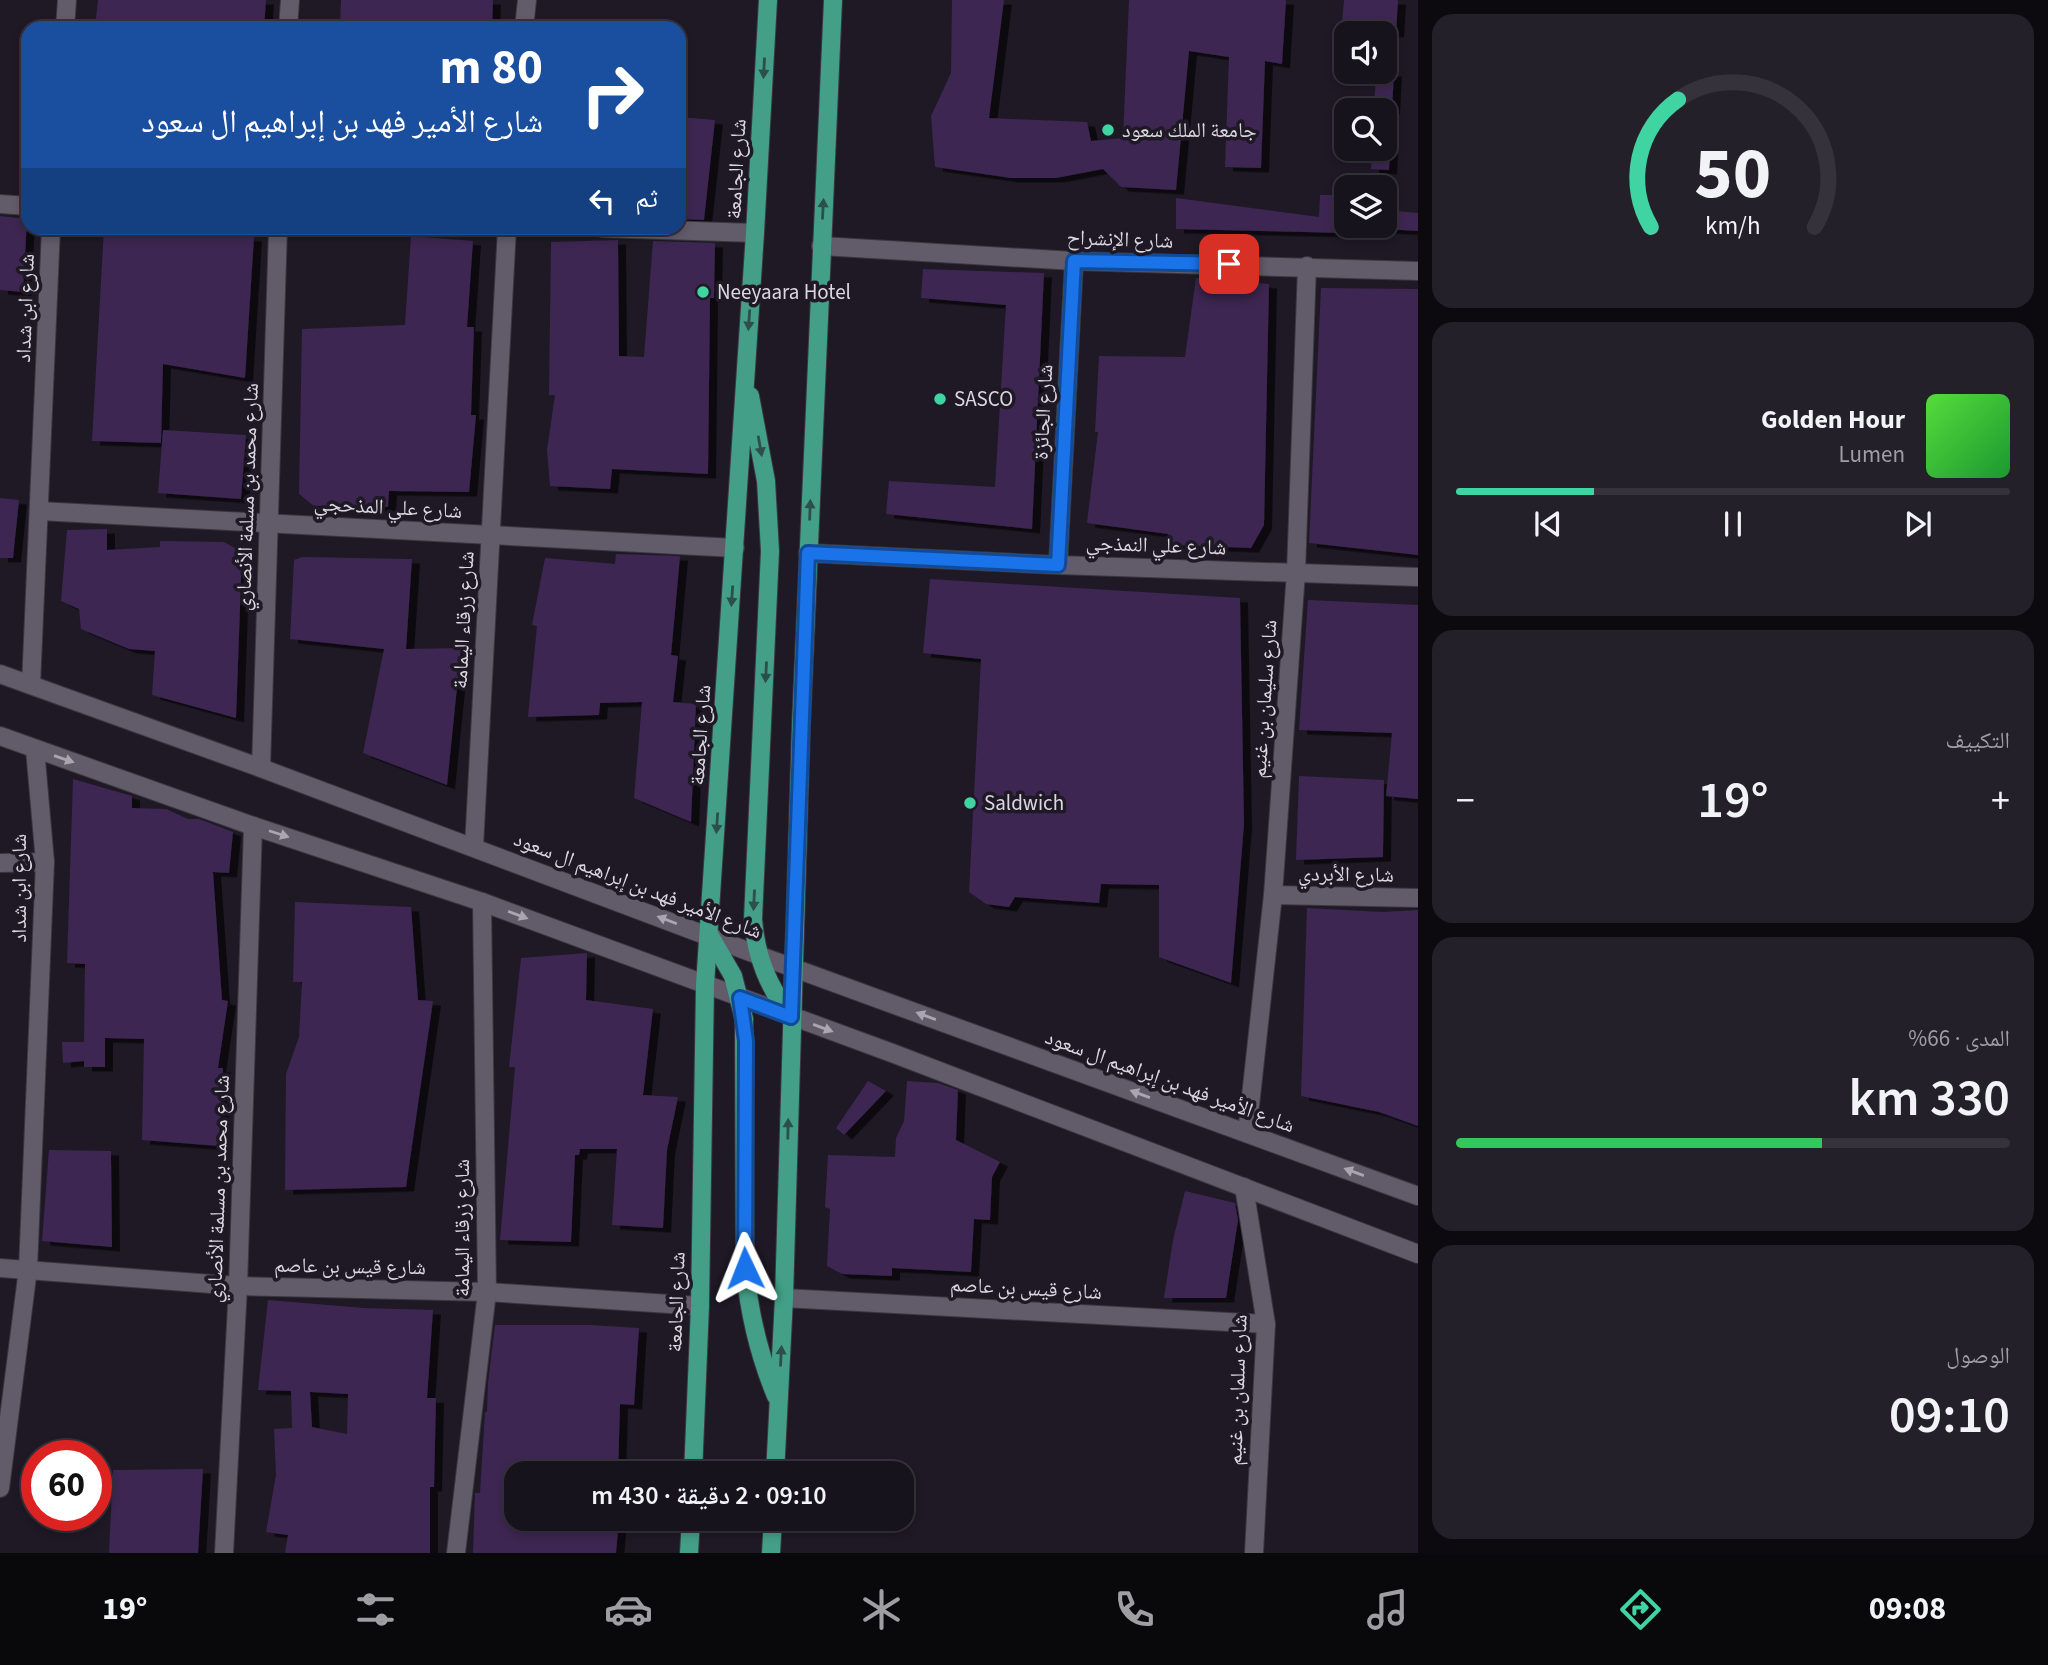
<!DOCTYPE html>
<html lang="ar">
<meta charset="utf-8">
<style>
:root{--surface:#16131c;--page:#232029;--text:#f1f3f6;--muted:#9e9ea3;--line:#35323b;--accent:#3fd4a2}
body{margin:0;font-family:"Source Sans 3","Noto Naskh Arabic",sans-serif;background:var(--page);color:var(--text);direction:rtl;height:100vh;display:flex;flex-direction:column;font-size:26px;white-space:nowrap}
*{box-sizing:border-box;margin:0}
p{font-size:23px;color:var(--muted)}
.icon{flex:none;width:38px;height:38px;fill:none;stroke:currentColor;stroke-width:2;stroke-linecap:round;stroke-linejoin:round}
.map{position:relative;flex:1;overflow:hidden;direction:ltr}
.side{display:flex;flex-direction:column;gap:14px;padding:14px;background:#0c0a0f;width:630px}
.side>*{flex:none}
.guide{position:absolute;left:21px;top:21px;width:665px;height:214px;border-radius:21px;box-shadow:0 4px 10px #0003,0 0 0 2px var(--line);direction:rtl;background:#1a4fa0;color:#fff;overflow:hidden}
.tools{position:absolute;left:1334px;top:21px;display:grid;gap:14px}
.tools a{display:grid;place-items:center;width:63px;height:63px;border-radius:14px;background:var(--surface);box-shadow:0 4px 10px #0003,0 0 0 2px var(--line);font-size:35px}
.speed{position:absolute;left:21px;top:1440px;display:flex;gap:14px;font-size:35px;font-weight:700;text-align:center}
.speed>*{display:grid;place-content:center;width:91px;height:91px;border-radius:50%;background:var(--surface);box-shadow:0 4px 10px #0003,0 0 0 2px var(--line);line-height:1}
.speed .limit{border:10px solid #d22;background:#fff;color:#111}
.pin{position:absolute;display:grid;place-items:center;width:60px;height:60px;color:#fff;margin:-30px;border-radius:14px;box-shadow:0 4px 10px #0006}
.me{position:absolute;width:77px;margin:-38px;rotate:358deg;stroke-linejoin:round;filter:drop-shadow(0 0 5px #0008)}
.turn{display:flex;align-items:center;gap:24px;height:147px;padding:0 28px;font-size:32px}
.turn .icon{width:91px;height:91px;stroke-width:2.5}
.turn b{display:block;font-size:49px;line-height:60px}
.then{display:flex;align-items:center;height:66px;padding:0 28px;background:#0003;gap:14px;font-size:26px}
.big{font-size:52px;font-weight:600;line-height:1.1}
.side .widget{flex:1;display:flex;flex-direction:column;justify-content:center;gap:10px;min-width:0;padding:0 24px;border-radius:21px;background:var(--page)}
.side .dial{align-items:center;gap:0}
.dial svg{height:182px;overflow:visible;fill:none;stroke:var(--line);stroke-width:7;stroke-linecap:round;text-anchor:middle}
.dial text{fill:var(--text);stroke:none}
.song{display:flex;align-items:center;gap:21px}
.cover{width:84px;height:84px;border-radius:10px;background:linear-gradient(135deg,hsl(110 70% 55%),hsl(130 70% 35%))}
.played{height:7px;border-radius:4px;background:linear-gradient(90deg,var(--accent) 25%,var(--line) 25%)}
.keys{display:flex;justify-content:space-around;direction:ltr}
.heat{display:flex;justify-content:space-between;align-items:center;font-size:38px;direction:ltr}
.charge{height:10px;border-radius:5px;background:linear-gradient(90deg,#34c759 66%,var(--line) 0)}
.trip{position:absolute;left:504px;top:1461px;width:410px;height:70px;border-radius:21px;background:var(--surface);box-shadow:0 4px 10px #0003,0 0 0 2px var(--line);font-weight:600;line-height:70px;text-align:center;direction:rtl}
.dock{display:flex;height:112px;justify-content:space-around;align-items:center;background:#09080b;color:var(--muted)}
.dock .icon{width:49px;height:49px}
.dock .selected{color:var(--accent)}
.dock b{font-size:32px;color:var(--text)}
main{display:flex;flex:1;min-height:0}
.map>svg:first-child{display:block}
</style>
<main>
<section class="side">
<div class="widget dial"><svg viewBox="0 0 100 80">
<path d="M14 69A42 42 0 1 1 86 69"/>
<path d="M14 69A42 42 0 0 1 26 13" stroke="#3fd4a2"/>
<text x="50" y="56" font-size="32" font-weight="700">50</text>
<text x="50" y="72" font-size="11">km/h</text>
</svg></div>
<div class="widget">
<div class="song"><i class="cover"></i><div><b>Golden Hour</b><p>Lumen</p></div></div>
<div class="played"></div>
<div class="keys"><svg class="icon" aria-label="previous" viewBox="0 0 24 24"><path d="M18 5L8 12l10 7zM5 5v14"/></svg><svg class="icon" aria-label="pause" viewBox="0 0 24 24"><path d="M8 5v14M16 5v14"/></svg><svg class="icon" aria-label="next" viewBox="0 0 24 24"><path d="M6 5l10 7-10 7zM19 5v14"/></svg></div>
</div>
<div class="widget"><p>التكييف</p>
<div class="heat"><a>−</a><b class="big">19°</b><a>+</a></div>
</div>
<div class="widget"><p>المدى · 66%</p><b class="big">330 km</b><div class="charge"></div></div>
<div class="widget"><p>الوصول</p><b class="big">09:10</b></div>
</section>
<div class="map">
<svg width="1418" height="1553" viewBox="0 0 1418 1553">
<defs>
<filter id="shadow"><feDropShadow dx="8" dy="4.5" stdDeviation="0" flood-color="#0009"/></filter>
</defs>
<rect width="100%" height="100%" fill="#1e1925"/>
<g fill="#3c2651" fill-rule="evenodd" filter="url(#shadow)">
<polygon points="98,0 266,0 264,28 95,28"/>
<polygon points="341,0 493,0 492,28 340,28"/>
<polygon points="952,0 1004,0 989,118 1087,122 1091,141 1123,138 1129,0 1286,0 1282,64 1265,61 1261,168 1225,167 1229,57 1189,51 1176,190 1121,187 1103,169 1056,178 1011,178 935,167 931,116 951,73"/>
<polygon points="1344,0 1398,0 1396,33 1341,33"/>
<polygon points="1376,72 1394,72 1392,110 1374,110"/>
<polygon points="679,117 715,120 704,220 679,219"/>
<polygon points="1372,149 1390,149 1389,170 1371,169"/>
<polygon points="1320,195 1346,195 1346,233 1176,229 1176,198 1319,217"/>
<polygon points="1384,210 1418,213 1418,231 1384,229"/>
<polygon points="0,216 27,219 23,292 0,290"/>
<polygon points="104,228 168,228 168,230 254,237 245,378 163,364 161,443 92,441"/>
<polygon points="411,236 473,241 467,327 474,327 471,415 476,415 469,492 389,491 388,507 314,506 299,494 302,329 405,325"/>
<polygon points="618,240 619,356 644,357 653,241 715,243 714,298 710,298 708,474 612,469 610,489 550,486 547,450 555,395 549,395 551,242"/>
<polygon points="923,269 1044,273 1032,529 886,514 889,481 995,487 1006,305 921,298"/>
<polygon points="1196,278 1269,284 1264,525 1251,548 1167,545 1168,534 1087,523 1098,432 1095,432 1099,356 1185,357"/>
<polygon points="1321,288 1418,289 1418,555 1309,543"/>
<polygon points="163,430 246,435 241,499 158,493"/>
<polygon points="0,498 19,500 13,558 0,558"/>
<polygon points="107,529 107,550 160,547 160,541 224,542 242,552 236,718 152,695 155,651 129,649 81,629 79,609 61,601 67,530"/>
<polygon points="616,554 680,556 671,655 678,656 673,702 696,704 691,822 634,798 642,702 600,703 599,715 528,717 537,626 532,625 545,558 615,564"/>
<polygon points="302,557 412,559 406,649 461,648 447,785 363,753 384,649 290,639 294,560"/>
<polygon points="930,579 1240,598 1244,824 1231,983 1159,957 1159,885 1101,884 1099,903 1015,897 1009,907 986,904 969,892 981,659 923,653"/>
<polygon points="1308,600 1418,605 1418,799 1386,796 1392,733 1299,730"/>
<polygon points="1299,776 1384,780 1383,857 1296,860"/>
<polygon points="73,779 132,796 132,808 166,809 188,819 199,819 233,832 229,873 213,872 222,1000 228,1001 218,1068 223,1068 219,1146 142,1140 144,1039 105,1038 105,1067 84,1067 84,1061 63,1063 62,1042 84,1042 85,964 67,963"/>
<polygon points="295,902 411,907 418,1000 433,1001 406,1187 285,1190 286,1074 299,1037 302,982 293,982"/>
<polygon points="1307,908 1383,912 1418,910 1418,1126 1379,1112 1301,1096"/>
<polygon points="587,953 586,1000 653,1009 643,1095 678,1097 667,1150 663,1228 612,1225 617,1149 580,1149 579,1155 575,1155 571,1242 500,1240 515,1067 509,1067 521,958"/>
<polygon points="868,1081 886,1091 844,1135 836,1128"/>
<polygon points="907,1081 938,1083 958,1090 956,1140 1000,1162 992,1177 990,1220 974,1219 971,1272 892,1268 892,1276 842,1274 827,1266 830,1209 825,1207 828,1155 895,1157 896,1138 904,1121"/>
<polygon points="49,1150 111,1151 112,1247 42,1241"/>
<polygon points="1185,1191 1235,1203 1238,1220 1226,1298 1164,1298 1173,1240"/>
<path d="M268,1300l96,8 69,2 -6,88h9l-2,89h-4v66h-145l3,-18 -22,-3 10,-57 -2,-46 18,-1 -1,-37 -33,-1zM310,1392l38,2 -1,40 -35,-7z"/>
<polygon points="495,1325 590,1325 639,1328 634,1405 620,1404 618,1474 516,1474 516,1519 619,1519 616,1553 473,1553 475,1493 480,1493 485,1412 487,1412 488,1383"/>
<polygon points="203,1469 198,1553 109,1553 113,1470"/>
</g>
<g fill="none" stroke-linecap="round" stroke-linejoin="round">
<defs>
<g id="street">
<polyline points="65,28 67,0"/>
<polyline points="288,28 290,0"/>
<polyline points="524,28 527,0"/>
<polyline points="0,204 28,206"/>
<polyline points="602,228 755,233"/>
<polyline points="821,246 1074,261 1418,271"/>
<polyline points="39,511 735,548"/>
<polyline points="808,553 1058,565 1418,577"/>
<polyline points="1058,565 1074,261"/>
<polyline points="31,685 51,228"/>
<polyline points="261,768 278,228"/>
<polyline points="474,847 507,228"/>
<polyline points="0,863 45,862"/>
<polyline points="1273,895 1418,898"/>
<polyline points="1247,1133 1273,895 1296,572 1307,266"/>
<polyline points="1244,1187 1266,1324 1254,1553"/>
<polyline points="0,1268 238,1286 487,1292 700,1306"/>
<polyline points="784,1298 1266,1324"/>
<polyline points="0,1488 28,1269 45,862 35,749"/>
<polyline points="224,1553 238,1286 253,826"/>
<polyline points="456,1553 487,1292 482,902"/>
</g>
<g id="secondary">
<polyline points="0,674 261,768 758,955 1418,1196"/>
<polyline points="0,736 253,826 482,902 892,1053 1418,1254"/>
</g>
<g id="primary">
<path d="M750,396l16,85 4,70 -17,368c3,38 15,67 38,98"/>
<path d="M710,936l23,40 11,43 1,249c4,45 14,87 31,128"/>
<polyline points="693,1474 700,1306 705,985 755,233 768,0"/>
<polyline points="775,1474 784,1298 801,727 833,0"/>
<polyline points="689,1553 691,1519"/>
<polyline points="771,1553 773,1519"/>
</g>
</defs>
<use href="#street" stroke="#3a3740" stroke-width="20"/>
<use href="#secondary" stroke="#3a3740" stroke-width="20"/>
<use href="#primary" stroke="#3a3740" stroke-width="20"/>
<use href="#street" stroke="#625b6a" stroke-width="18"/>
<use href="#secondary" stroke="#625b6a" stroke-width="18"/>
<use href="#primary" stroke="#439f87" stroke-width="18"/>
</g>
<defs><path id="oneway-solid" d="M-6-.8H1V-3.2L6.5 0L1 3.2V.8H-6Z" transform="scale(1.75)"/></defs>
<g fill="#2d4f4c">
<use href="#oneway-solid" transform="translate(764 68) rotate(93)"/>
<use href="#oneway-solid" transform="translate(823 209) rotate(-87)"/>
<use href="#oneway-solid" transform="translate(749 320) rotate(94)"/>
<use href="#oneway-solid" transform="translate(760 446) rotate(80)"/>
<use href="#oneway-solid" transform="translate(810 510) rotate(-88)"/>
<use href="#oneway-solid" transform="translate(732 596) rotate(94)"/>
<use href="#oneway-solid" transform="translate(766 672) rotate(93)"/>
<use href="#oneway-solid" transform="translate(717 823) rotate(94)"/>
<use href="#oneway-solid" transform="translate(754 900) rotate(93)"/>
<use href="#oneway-solid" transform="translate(788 1129) rotate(-89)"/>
<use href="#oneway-solid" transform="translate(781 1356) rotate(-87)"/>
</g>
<g fill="#aaa5b0">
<use href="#oneway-solid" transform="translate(64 759) rotate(19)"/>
<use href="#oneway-solid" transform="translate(279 834) rotate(18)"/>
<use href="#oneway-solid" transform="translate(518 915) rotate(20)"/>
<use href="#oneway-solid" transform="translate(667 920) rotate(-159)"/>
<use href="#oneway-solid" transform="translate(926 1016) rotate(-160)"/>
<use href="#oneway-solid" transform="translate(823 1028) rotate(20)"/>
<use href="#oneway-solid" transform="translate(1140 1094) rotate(-160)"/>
<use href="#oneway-solid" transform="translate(1354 1172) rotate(-160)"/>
</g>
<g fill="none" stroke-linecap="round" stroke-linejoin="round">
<defs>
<polyline id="route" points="745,1268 746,1041 740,998 791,1017 808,553 1058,565 1074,261 1229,264"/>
</defs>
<use href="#route" stroke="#114b97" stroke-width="18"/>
<use href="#route" stroke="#1a73e8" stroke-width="12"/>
</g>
<g fill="#3fd4a2" stroke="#1e1925" stroke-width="2.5">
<circle cx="1108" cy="130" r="7"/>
<circle cx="703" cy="292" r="7"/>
<circle cx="940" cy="399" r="7"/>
<circle cx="970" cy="803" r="7"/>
</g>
<g text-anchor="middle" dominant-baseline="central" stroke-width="7" stroke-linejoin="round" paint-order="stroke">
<g font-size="21" fill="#dad7df" stroke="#1e1925" text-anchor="start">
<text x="1122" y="130">جامعة الملك سعود</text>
<text x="717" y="292">Neeyaara Hotel</text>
<text x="954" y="399">SASCO</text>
<text x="984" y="803">Saldwich</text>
</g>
<g font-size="21" fill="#dad7df" stroke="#1e1925">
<text transform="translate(736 169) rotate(-87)">شارع الجامعة</text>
<text transform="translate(1120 239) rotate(2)">شارع الإنشراح</text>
<text transform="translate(25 308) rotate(-88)">شارع ابن شداد</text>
<text transform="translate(1043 412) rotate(-87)">شارع الجائزة</text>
<text transform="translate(247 497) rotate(-88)">شارع محمد بن مسلمة الأنصاري</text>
<text transform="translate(388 507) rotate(3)">شارع علي المذحجي</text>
<text transform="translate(1156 545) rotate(2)">شارع علي النمذجي</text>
<text transform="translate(463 620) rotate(-87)">شارع زرقاء اليمامة</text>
<text transform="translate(1264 699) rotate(-86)">شارع سليمان بن غنيم</text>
<text transform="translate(700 735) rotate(-86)">شارع الجامعة</text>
<text transform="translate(1346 874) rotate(1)">شارع الأبردي</text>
<text transform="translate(638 885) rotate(21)">شارع الأمير فهد بن إبراهيم ال سعود</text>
<text transform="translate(19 888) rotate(-90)">شارع ابن شداد</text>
<text transform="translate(1170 1081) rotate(20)">شارع الأمير فهد بن إبراهيم ال سعود</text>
<text transform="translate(218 1189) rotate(-88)">شارع محمد بن مسلمة الأنصاري</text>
<text transform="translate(462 1228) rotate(-90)">شارع زرقاء اليمامة</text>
<text transform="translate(350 1266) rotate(1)">شارع قيس بن عاصم</text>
<text transform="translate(1026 1288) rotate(3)">شارع قيس بن عاصم</text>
<text transform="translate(676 1302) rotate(-88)">شارع الجامعة</text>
<text transform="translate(1237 1390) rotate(-88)">شارع سلمان بن غنيم</text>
</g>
</g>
</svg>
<div class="tools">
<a><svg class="icon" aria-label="sound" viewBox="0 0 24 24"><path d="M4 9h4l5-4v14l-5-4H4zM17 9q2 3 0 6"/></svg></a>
<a><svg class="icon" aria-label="search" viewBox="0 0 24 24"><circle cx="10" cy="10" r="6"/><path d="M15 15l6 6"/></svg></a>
<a><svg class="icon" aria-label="layers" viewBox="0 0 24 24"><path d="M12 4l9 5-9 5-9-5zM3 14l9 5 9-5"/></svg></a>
</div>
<div class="speed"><div class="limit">60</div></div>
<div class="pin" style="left:1229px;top:264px;background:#d93025"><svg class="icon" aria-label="arrive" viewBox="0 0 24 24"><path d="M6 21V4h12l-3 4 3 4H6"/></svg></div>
<svg class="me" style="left:745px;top:1268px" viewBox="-20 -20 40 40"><path d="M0-17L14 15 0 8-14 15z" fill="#1a73e8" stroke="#fff" stroke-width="4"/></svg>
<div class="trip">09:10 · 2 دقيقة · 430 m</div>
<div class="guide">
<div class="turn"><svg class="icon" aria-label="right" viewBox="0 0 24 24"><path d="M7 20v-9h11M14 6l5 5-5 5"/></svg><div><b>80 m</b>شارع الأمير فهد بن إبراهيم ال سعود</div></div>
<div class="then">ثم<svg class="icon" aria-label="left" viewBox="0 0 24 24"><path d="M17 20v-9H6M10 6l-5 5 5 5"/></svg></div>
</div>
</div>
</main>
<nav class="dock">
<b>09:08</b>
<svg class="icon selected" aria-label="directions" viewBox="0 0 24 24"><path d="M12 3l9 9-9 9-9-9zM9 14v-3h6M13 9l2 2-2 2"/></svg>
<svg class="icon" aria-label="music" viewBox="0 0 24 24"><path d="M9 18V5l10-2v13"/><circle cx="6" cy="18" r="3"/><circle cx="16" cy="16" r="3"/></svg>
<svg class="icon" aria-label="phone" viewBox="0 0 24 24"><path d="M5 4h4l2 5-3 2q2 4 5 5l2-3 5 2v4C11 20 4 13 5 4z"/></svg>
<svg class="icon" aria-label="climate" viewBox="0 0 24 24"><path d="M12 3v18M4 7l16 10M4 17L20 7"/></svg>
<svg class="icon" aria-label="car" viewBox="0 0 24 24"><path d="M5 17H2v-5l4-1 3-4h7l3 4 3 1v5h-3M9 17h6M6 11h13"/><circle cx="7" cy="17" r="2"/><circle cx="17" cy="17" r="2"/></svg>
<svg class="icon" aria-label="filters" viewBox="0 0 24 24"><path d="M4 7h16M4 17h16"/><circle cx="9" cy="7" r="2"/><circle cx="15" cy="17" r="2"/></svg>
<b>19°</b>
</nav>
